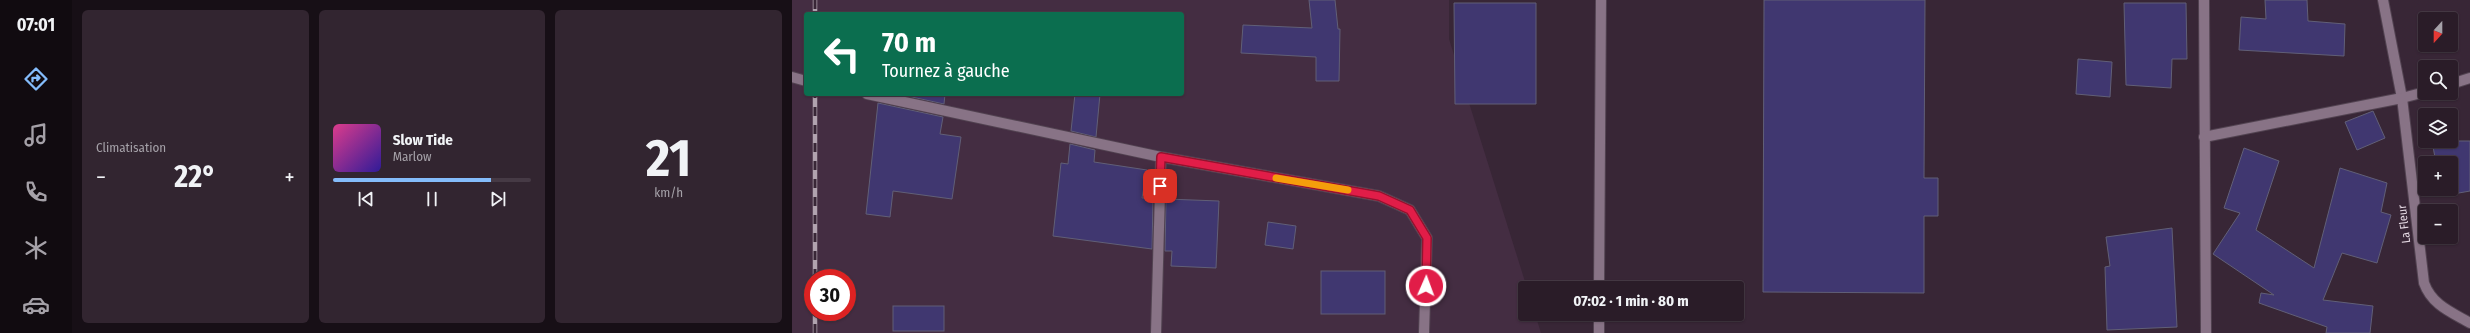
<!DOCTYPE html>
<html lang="fr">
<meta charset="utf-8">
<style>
:root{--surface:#2a1c28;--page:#322530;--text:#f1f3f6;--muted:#a5a1a8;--line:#463a45;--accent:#84bcfb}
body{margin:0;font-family:"Fira Sans Condensed",sans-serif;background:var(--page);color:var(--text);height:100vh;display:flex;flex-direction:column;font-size:15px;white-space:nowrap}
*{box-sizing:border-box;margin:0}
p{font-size:13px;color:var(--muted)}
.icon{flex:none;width:22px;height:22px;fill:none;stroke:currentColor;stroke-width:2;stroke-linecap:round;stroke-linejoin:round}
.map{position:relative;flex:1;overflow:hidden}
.sheet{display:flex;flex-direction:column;gap:10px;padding:10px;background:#170f16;width:720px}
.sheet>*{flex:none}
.top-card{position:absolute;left:12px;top:12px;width:380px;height:84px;border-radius:4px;box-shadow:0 1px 3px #0004,0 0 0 1px var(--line);background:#0b6e4f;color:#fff;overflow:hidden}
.needle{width:26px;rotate:201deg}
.tools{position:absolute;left:1626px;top:12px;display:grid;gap:8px}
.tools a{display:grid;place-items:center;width:40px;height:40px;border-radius:4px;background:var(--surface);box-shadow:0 1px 3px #0004,0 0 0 1px var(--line);font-size:20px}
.speed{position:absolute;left:12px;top:269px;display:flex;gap:8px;font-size:20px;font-weight:700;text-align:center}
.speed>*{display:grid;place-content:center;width:52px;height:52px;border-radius:50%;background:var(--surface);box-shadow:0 1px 3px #0004,0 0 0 1px var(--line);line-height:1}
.speed .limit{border:6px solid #d22;background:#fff;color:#111}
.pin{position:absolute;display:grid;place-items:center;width:34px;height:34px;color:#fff;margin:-17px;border-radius:8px;box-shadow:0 2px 6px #0006}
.me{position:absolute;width:44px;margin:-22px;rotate:2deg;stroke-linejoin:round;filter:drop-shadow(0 0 3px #0008)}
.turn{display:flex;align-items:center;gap:14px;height:84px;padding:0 12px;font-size:18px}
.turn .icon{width:52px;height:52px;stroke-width:2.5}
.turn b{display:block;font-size:28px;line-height:34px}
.big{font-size:30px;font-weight:700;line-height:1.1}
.sheet .card{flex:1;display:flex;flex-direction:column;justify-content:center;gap:6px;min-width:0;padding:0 14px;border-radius:6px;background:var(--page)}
.sheet .dial{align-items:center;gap:0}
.dial b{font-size:52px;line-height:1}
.song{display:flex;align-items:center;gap:12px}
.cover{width:48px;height:48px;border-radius:6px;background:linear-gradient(135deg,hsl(330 70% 55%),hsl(250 70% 35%))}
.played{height:4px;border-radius:2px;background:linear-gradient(90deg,var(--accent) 80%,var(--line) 80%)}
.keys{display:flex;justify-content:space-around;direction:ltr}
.heat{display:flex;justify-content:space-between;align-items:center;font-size:22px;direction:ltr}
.sheet .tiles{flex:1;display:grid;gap:10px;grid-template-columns:repeat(3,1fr)}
.trip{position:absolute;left:726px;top:281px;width:226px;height:40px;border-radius:4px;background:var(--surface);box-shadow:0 1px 3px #0004,0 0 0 1px var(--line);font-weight:700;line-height:40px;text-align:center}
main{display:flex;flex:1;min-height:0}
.tab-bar{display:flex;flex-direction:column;width:72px;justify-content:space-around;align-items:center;background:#110b10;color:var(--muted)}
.tab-bar .icon{width:28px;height:28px}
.tab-bar .selected{color:var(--accent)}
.tab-bar b{font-size:18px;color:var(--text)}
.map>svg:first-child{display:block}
</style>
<main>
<nav class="tab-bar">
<b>07:01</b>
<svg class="icon selected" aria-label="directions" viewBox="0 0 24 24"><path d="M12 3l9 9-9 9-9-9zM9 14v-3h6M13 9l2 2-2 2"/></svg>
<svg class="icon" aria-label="music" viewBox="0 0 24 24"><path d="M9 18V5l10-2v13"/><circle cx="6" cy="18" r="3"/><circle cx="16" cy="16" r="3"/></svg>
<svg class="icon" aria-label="phone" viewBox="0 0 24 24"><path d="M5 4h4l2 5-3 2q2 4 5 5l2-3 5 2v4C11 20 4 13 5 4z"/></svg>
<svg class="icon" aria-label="climate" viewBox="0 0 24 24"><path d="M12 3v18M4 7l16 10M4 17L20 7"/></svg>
<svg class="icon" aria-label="car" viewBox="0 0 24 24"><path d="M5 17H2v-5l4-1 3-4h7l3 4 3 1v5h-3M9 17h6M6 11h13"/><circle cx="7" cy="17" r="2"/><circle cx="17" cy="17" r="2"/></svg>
</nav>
<section class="sheet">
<div class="tiles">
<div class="card"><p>Climatisation</p>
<div class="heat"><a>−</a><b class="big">22°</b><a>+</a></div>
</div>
<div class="card">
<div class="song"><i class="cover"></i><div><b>Slow Tide</b><p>Marlow</p></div></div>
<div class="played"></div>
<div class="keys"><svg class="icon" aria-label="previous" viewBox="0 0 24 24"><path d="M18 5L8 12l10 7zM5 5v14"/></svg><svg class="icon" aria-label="pause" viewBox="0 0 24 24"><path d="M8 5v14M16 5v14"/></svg><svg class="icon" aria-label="next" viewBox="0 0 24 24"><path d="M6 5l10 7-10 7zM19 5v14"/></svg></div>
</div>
<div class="card dial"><b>21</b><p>km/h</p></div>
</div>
</section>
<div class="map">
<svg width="1678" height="333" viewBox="0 0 1678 333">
<rect width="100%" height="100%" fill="#382636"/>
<path fill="#442d42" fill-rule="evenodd" d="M0,0h657v39l78,249h-2v26h10l6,19h-749zM14,14h376v80h-376zM21,278h34v34h-34z"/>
<g fill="#403770" stroke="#615f77">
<polygon points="517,0 543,0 546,29 548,29 547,81 524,81 524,57 449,53 451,25 520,28"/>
<polygon points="972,0 1133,0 1132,178 1146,178 1146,216 1132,216 1132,293 971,292"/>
<polygon points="1473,0 1515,0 1516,21 1553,24 1552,56 1447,50 1449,17 1474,19"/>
<polygon points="662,3 744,3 744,104 663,104"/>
<polygon points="1332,3 1394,3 1395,59 1380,59 1379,88 1334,85"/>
<polygon points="1286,59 1320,62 1318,97 1284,94"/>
<polygon points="106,94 153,94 152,104"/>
<polygon points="283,94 308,94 304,137 279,131"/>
<polygon points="86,103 151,117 148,134 169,137 160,199 101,191 98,217 74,214"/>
<polygon points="1581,111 1593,138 1565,150 1553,122"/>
<polygon points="1640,141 1678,141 1678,191 1650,196 1648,189 1659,189 1659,163 1644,163"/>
<polygon points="278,144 303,150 302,162 355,170 350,198 361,198 360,249 261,236 269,163 276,164"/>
<polygon points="1452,148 1487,161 1464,230 1522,268 1548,168 1595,183 1589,212 1599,215 1585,263 1550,253 1531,300 1581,306 1578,333 1534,333 1535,327 1467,303 1469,293 1482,295 1421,254 1448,213 1432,208"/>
<polygon points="374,199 427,201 424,268 379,266 380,251 373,251"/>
<polygon points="476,222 504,226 501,249 473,245"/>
<polygon points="1380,228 1385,327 1315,330 1313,267 1318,266 1314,237"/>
<rect x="529" y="271" width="64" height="43"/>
<rect x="101" y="306" width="51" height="25"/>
</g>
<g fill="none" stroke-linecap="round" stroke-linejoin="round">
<defs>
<g id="minor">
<polyline points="1412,0 1414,333"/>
<path d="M1591,0l19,98 22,185c8,22 27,29 46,40"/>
<polyline points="0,77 14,81"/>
<polyline points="1659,84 1678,78"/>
<polyline points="75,94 369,157 587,196 618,210 635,238 632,333"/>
<polyline points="1412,137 1610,98 1633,92"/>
<polyline points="807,288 809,0"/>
<polyline points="364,333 369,157"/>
<polyline points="807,333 807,314"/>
</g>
</defs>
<use href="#minor" stroke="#524351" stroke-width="12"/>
<use href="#minor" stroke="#887386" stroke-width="10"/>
<defs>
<g id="rail">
<polyline points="23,0 23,14"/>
<polyline points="23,278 23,94"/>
<polyline points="23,333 23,312"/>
</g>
</defs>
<use href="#rail" stroke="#b1a3af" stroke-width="4.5"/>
<use href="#rail" stroke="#382636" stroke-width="3" stroke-dasharray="9" stroke-linecap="butt"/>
</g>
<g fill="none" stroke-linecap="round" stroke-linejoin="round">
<defs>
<polyline id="route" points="368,186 369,157 587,196 618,210 635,238 634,286"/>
</defs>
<use href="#route" stroke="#92132f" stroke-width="10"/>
<use href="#route" stroke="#e11d48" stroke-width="7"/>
<polyline stroke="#f59e0b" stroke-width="7" points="484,178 556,190"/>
</g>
<g text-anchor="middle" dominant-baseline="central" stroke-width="4" stroke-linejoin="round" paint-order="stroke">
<g font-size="12" fill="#e4d8e2" stroke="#382636">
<text transform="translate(1612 224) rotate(-97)">La Fleur</text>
</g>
</g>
</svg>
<div class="tools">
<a><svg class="needle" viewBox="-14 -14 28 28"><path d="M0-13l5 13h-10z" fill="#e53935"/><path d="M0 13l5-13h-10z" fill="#a5a1a8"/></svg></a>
<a><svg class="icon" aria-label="search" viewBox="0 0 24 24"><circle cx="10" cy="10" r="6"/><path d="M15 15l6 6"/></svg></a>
<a><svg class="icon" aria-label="layers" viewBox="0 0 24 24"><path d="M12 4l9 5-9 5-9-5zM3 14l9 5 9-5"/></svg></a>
<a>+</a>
<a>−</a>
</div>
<div class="speed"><div class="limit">30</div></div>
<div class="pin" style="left:368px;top:186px;background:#d93025"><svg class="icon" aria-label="arrive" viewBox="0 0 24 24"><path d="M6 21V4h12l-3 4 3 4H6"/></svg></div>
<svg class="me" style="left:634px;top:286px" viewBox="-20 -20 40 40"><circle r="17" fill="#e11d48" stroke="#fff" stroke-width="3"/><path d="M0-11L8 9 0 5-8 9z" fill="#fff"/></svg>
<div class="trip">07:02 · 1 min · 80 m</div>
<div class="top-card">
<div class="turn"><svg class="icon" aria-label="left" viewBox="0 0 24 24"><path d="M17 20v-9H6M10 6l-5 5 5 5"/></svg><div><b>70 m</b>Tournez à gauche</div></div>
</div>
</div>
</main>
